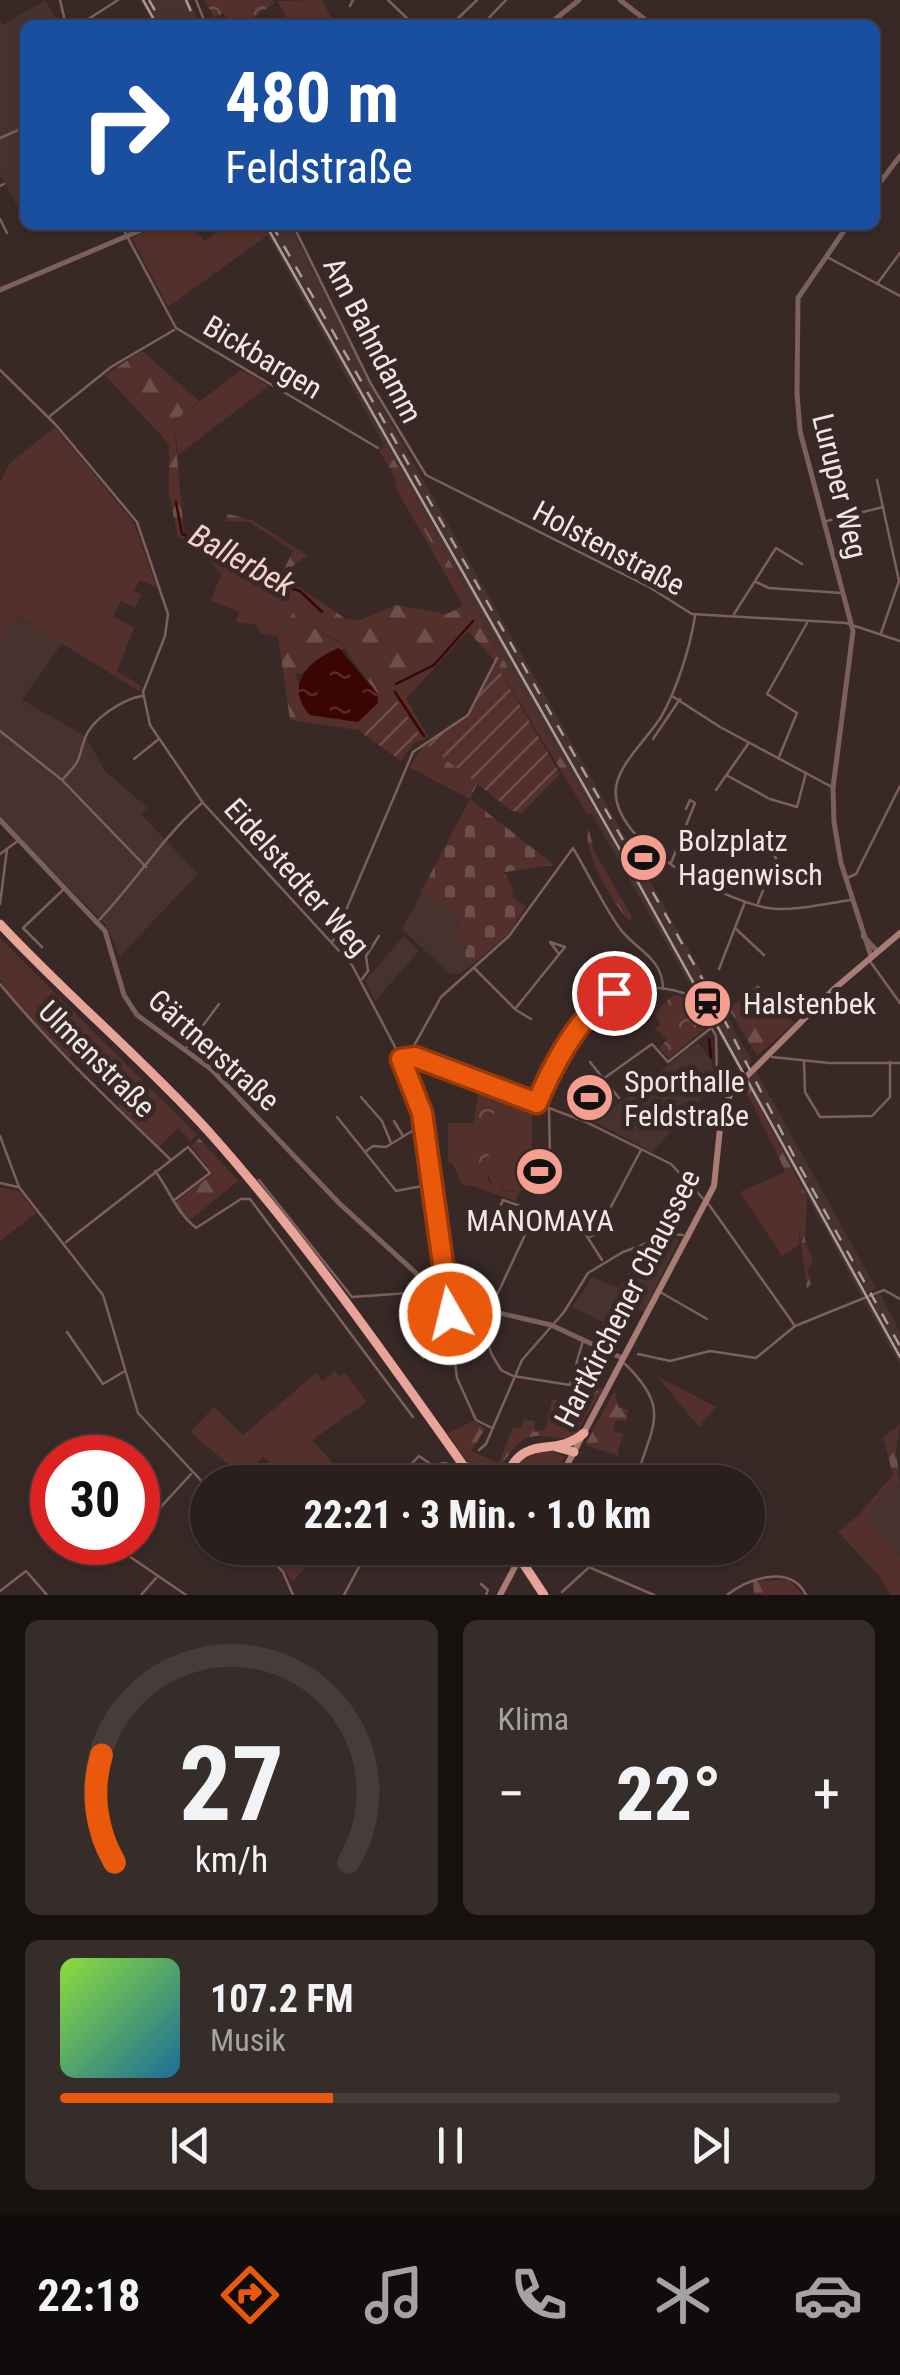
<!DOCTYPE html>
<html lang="de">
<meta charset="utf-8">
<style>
:root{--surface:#2a1f1d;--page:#362c2a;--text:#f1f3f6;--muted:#a5a2a4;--line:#463d3b;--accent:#ea580c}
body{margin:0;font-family:"Roboto Condensed",sans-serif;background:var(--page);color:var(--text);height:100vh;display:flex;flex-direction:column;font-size:38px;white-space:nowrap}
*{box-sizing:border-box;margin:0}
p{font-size:32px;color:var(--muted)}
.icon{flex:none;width:55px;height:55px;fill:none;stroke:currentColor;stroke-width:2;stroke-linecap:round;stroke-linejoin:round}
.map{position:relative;height:1595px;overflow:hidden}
.drawer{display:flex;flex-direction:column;gap:25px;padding:25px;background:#171110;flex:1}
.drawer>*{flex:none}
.guide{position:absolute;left:20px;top:20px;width:860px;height:210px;border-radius:15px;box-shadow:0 2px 8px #0004,0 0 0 2px var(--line);background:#1a4fa0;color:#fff;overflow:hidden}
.speed{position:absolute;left:30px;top:1435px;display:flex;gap:20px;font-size:50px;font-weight:700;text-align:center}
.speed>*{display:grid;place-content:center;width:130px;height:130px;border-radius:50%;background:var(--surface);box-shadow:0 2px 8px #0004,0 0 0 2px var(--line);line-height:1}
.speed .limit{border:15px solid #d22;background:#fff;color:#111}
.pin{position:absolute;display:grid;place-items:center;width:85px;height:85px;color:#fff;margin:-42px;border:5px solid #fff;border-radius:50%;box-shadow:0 2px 10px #0007}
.me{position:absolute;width:110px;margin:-55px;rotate:352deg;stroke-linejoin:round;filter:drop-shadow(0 0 8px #0008)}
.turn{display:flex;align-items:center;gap:35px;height:210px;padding:0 40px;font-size:45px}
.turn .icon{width:130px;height:130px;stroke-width:2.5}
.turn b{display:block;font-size:70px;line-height:85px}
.big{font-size:75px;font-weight:800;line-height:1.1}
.drawer .widget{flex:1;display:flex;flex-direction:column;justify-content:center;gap:15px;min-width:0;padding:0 35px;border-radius:15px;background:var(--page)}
.drawer .dial{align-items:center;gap:0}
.dial svg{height:260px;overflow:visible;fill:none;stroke:var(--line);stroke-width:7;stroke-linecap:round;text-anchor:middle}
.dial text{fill:var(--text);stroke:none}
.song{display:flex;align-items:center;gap:30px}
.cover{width:120px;height:120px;border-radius:15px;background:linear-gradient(135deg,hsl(90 70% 55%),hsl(200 70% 35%))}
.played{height:10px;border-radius:5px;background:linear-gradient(90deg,var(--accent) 35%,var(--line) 35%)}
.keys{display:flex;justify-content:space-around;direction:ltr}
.heat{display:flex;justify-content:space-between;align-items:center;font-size:55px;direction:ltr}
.drawer .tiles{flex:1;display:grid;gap:25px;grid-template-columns:1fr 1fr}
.widget:last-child{grid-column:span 2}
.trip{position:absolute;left:190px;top:1465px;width:575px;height:100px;border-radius:50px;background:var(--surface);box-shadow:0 2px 8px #0004,0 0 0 2px var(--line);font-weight:800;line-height:100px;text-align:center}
.tab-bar{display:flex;height:160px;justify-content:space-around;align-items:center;background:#110c0c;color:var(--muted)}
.tab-bar .icon{width:70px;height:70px}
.tab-bar .on{color:var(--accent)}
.tab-bar b{font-size:45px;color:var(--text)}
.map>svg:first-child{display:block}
</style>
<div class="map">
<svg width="900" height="1595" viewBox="0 0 900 1595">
<defs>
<pattern id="forest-firs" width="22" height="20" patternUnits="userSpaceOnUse" patternTransform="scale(2.5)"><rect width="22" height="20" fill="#53302b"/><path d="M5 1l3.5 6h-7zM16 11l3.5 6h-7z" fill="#6c4e4a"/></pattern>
<pattern id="cemetery-stones" width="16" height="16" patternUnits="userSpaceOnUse" patternTransform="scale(2.5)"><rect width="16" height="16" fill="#53302b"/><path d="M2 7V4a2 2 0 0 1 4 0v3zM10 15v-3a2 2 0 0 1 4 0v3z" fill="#6c4e4a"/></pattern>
<pattern id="park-crowns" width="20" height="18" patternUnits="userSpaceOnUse" patternTransform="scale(2.5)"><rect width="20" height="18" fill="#53302b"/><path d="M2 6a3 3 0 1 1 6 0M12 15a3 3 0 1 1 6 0" fill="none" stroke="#6c4e4a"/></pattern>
<pattern id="garden-furrows" width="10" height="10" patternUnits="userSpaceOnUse" patternTransform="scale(2.5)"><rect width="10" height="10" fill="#53302b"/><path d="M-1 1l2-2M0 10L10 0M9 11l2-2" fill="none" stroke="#6c4e4a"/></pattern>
<pattern id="water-ripples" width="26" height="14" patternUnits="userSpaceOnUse" patternTransform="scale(2.5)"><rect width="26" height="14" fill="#3b0503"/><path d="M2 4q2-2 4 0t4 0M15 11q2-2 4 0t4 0" fill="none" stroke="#582928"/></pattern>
</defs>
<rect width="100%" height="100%" fill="#382927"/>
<g fill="#47322e">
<polygon points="45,0 59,25 25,25 25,222 0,173 0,21 4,25"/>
<polygon points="140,0 189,0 200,25 154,25"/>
<polygon points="262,225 290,225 384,411 752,1061 740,1072 508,668"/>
<polygon points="15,615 62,643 22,700 85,736 105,771 148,808 141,814 198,874 120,956 105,924 0,819 0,636"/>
<polygon points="422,892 464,916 469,946 465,954 472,965 460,974 449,973 402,929"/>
<polygon points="404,936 419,951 375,1001 365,981"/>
<polygon points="698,1042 712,1062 715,1084 652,1152 595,1122"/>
<polygon points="756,1071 876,1288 861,1296 746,1081"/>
<polygon points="674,1237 678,1241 644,1312 633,1307 641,1291 628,1285 607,1324 572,1307 592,1277 619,1288 643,1250"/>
<polygon points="880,1294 900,1332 900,1364 864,1301"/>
<polygon points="895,1481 900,1486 900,1557 864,1517"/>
</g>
<g fill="#53302b">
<polygon points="322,0 335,25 291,25 277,1"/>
<polygon points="160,225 188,225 205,241 225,225 262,225 268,235 168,307 132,238"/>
<polygon points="241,370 269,386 178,455 174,421"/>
<polygon points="55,427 134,523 157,588 140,580 134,591 141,595 135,608 121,601 113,616 134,628 117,671 141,686 139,691 16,615 0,636 0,482 10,463"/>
<polygon points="398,482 476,622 406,699 428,736 423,740 391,692 390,683 432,662 469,619 455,610 463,605 395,487"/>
<polygon points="226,561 246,567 300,602 278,636 260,633 257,625 236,622 239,612 211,601"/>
<polygon points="302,612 354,627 366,647 348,654 343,643 302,622 298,618"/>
<polygon points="0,938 197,1135 190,1141 178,1128 159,1147 117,1105 137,1086 88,1039 69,1058 12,999 0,980"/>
<path d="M512,1103l20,10v62l-5,12 -8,5 -23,-3c-13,-11 -12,-59 -6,-75 4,-9 14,-10 22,-11z"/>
<polygon points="448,1123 473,1123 473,1186 462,1185 453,1164 448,1163"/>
<polygon points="787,1171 799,1204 799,1245 782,1256 740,1192"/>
<polygon points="0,1187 20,1192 36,1213 0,1241"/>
<polygon points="335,1371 340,1377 345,1373 367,1402 312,1440 350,1482 289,1482 263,1457 247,1474 238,1466 234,1469 190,1432 214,1407 243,1435 316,1373 322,1381"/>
<polygon points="657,1376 716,1407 699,1427"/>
<polygon points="545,1447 565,1457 552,1482 506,1482 523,1455"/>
<polygon points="861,1513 900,1557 900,1595 890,1595 881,1578 838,1532"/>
<polygon points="287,1548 336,1548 322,1562 316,1554 293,1582 276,1559"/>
</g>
<g fill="url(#forest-firs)" fill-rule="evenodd">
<polygon points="142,351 199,401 174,421 184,534 220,545 249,561 246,567 226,562 220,574 201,548 178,537 169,494 169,444 105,375"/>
<polygon points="386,445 508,668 593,812 588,815 494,660 467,630 476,622 379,450"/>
<path d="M228,514l24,6 55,35 -19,15v10l58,39 14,1 36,-15 50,9 9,-4 14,9 -37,43 -41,21v9l-33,38 -68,-10 -12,-84 22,-34 -24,-16 17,-35 -43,-29 -25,-1zM302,612l52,15 12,20 -18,7 29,39 -20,29 -47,-7 -15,-42 6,1 16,-15 27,-10 -1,-5 -41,-22 -4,-5z"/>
<polygon points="425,743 477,784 470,799 409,767"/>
<path d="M589,830l5,21 37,64v6c-15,-10 -51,-74 -42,-91z"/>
<polygon points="758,985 794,1023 757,1056 729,1009"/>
<polygon points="746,1081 807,1197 805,1240 813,1262 807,1269 811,1284 807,1289 794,1189 749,1097 738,1089"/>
<polygon points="199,1138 238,1181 190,1220 174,1203 213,1174 191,1146"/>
<path d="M593,1387l10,2 -30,49c-17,3 -31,-7 -48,1 -11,6 -15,16 -23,24 -22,23 -44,-13 -54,-30l26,-12 11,8 -14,22 28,12 14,-36 8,2 3,-9 11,1 -1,11 11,-2 7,-31 14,3 -5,25h11z"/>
<polygon points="615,1390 618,1407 628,1410 626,1421 616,1420 613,1431 623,1434 617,1455 585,1445"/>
<polygon points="900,1425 896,1450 900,1486 895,1481 864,1517 860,1513 893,1475 883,1437"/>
<polygon points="789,1580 803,1595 754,1595 753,1581"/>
</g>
<polygon fill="url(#cemetery-stones)" points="470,799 554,865 504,872 514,891 511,896 526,906 508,934 472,965 464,954 468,946 454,936 464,916 421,892"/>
<g fill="url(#park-crowns)">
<polygon points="204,0 272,0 274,3 243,25 232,25 223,13 215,18"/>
<polygon points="673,995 692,998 682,1006 687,1015 699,1010 708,1026 669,1058 659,1048 667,1040 656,1029 661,1025 654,1014"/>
<polygon points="481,1082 536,1103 533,1113 507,1104 490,1116 488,1182 502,1191 519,1192 515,1201 473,1186 473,1123"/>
</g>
<g fill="url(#garden-furrows)">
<polygon points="496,664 560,774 522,813 512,811 425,743 468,716"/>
<polygon points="391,692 423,740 414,743 401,761 358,730"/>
</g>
<path fill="url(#water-ripples)" d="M339,648l38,45 1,10 -20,19 -48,-7c-28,-30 1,-56 29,-67z"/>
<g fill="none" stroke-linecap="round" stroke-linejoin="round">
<g stroke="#3b0503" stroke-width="2.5">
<polyline points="176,502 182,534 249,563 275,583 300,591 322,612"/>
<polyline points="396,684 434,665 473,621"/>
<polyline points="395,692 424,736"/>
<polyline points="709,1039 711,1057"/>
</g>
<g stroke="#7c605b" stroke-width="2.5">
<polyline points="60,0 66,25"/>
<polyline points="196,0 206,25"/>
<polyline points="388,0 414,25"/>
<polyline points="350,6 353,0"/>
<polyline points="79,25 118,0"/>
<polyline points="451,25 477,0"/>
<polyline points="482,25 506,0"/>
<polyline points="0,138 25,127"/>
<polyline points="0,186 4,184"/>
<polyline points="0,219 7,233"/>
<polyline points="121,225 176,328 378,448"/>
<polyline points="293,225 371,384 426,475 649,587 692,614 846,623 900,641"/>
<polyline points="827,257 900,296"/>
<polyline points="877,284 900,253"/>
<polyline points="0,370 56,425 137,522 168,614 165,636 143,692 150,725 203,803 352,965 394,1045 422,1113 457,1378 476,1420 492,1428"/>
<polyline points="50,416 111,367 174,330"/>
<polyline points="877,480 899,581 881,633"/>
<polyline points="827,521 883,507"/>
<polyline points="756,582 769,588 842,593"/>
<polyline points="734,614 776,548 802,564"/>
<path d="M695,616c-5,32 -18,73 -34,101 -13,21 -41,45 -45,70 -7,56 107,113 152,121 25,4 58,-5 84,-8"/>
<polyline points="672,696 720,727 830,786"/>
<polyline points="0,731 62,780 146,867"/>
<polyline points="653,739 680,699"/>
<polyline points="779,757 797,713 767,694 807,623"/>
<polyline points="134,759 159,739"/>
<polyline points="728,776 768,798"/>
<path d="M63,779c21,-23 13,-16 22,-41 7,-19 38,-39 57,-42"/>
<polyline points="716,790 748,744"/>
<polyline points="770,799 797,807 806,773"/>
<polyline points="751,840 768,846 776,858 758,903"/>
<polyline points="0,854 19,840"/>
<polyline points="671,863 695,803 690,800 686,809"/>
<polyline points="847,878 856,874 900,786"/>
<polyline points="0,904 7,849"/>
<path d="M99,920c37,-38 63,-83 103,-117"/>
<polyline points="736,929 764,955"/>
<polyline points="333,941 413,752 468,715 497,658"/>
<polyline points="42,947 23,928 65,888"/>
<polyline points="869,960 900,1003"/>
<path d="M475,969l40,40c17,-21 33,-41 50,-62l-15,-5 9,12"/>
<polyline points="719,969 745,902"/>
<polyline points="362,979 368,971 366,956 379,936"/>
<path d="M0,984c51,62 111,118 170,175"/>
<polyline points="516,1010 531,1019"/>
<polyline points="187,1047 219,1004"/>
<polyline points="409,1055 586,1122 671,1164 710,1206 795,1326"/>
<polyline points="772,1057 829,1063 900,1063"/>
<path d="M401,1059l9,-6 31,-56 68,-61 64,-88c15,25 28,53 45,78 15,23 45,30 45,63"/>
<polyline points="590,1062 619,1098"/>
<polyline points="804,1062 805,1092 820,1117 872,1116 890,1097 890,1062"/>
<polyline points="603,1079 652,1044 668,1062 711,1028"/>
<polyline points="361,1097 382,1121 391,1143"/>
<path d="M537,1102c30,-71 71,-140 158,-105l21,39 1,40 13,15"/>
<polyline points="549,1109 550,1158"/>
<polyline points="337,1117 365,1152 373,1146 386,1147 422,1125"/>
<polyline points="394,1121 403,1136"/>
<polyline points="0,1136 19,1187 103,1295 138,1413 208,1488"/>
<polyline points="365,1152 396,1191 427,1185"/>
<path d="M155,1171c16,21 20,40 41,57l45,-29h9l163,218"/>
<polyline points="259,1180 352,1297 409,1293 424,1296 433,1291"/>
<polyline points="0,1183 18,1187"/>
<polyline points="492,1225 503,1200 532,1210"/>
<polyline points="590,1237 597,1233 641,1150"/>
<polyline points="66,1242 188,1147 210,1173 173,1201"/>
<polyline points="660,1292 707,1319"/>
<polyline points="480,1310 491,1353 501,1370 513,1376 570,1385 583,1341"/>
<polyline points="490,1310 538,1207 581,1227 602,1260"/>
<polyline points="67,1332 103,1384 125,1371"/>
<polyline points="638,1354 670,1361 710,1351 756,1358 795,1326 884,1290 900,1299"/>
<polyline points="423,1358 411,1328 449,1324"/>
<path d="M625,1364c47,45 27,61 10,118"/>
<polyline points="479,1450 486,1444 522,1360 564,1312 588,1273 623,1252 672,1234 683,1235"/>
<polyline points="394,1482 419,1456 432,1465 446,1463 459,1482"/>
<polyline points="138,1532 191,1474"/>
<polyline points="108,1542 123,1553"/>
<polyline points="132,1542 126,1554 186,1595"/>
<polyline points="262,1548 283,1572 293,1595"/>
<polyline points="591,1568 654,1595"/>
<polyline points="481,1584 488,1590 486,1595"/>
<polyline points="0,1591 26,1571 47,1595"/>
<polyline points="562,1592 610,1548"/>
<polyline points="141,1595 156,1578"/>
<polyline points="344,1595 369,1548"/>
<path d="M727,1595c22,-17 64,-31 79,0"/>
</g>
<g stroke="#7c605b" stroke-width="5">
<polyline points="620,0 652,25"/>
<polyline points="548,25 579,0"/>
<polyline points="875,189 900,156"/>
<polyline points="848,225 798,298 797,393 800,431 853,631 833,788 834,822 841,863 871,956"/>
<polyline points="0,290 153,225"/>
<polyline points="0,820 105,931 124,995 137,1015 211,1069 340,1204 438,1293 456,1303 551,1325 622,1358"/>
<polyline points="863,936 877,951"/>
</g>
<g stroke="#a87c75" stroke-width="6">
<polyline points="558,1482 714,1186 721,1119 731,1092 834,989 900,933"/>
<polyline points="500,1595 510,1576"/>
</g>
<g stroke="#e9a499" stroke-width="9">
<path d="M0,924c67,72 143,135 209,208 98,110 182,231 266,350"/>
<polyline points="556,1447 574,1452"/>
<polyline points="468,1467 486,1476 508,1468"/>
<path d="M504,1482c19,-53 49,-22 80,-49"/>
<polyline points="513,1548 544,1595"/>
</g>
<g stroke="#a99d9b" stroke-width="2.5">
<polyline points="143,0 157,25"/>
<polyline points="266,225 619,848 900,1357"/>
</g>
<g stroke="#a99d9b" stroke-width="2.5" stroke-dasharray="12 12" stroke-linecap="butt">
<polyline points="149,0 163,25"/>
<polyline points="186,0 197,25"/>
<polyline points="272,225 712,996 794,1156 900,1346"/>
</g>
<polyline stroke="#a87c75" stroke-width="6" points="510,1576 525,1548"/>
</g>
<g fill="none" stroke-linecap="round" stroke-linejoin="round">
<defs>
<path id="route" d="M450,1314l-28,-201 -21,-54 14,-2 122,46c16,-38 41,-87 77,-110"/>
</defs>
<use href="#route" stroke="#983908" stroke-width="25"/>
<use href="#route" stroke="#ea580c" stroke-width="18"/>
</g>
<defs>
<symbol id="stadium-disc" viewBox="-11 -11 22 22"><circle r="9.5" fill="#f59d8f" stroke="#382927"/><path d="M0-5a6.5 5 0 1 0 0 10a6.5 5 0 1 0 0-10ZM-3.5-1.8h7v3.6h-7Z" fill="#111"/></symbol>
<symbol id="station-disc" viewBox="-11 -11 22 22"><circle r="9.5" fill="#f59d8f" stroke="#382927"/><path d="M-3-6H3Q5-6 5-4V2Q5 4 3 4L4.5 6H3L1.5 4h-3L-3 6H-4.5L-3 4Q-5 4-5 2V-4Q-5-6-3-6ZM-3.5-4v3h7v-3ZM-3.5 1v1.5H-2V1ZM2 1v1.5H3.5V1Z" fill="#111"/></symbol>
</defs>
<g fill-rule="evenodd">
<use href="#stadium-disc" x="616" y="830" width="55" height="55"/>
<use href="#station-disc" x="680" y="976" width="55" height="55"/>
<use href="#stadium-disc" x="562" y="1070" width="55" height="55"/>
<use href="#stadium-disc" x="512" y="1144" width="55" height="55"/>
</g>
<g text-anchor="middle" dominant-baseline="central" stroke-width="10" stroke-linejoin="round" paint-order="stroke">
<g font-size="30" fill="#f1e7e5" stroke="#382927">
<text transform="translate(373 340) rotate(63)">Am Bahndamm</text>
<text transform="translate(263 357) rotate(31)">Bickbargen</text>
<text transform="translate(840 486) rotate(76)">Luruper Weg</text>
<text transform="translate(609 548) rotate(28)">Holstenstraße</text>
<text transform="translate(297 877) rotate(48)">Eidelstedter Weg</text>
<text transform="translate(214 1050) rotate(42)">Gärtnerstraße</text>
<text transform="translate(97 1059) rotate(45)">Ulmenstraße</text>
<text transform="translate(627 1298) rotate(-63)">Hartkirchener Chaussee</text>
</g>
<g font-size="30" fill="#f1e7e5" stroke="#382927" text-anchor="start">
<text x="678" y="840">Bolzplatz<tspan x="678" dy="34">Hagenwisch</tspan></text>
<text x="743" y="1003">Halstenbek</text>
<text x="624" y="1081">Sporthalle<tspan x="624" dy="34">Feldstraße</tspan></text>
<text x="540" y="1220" text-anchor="middle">MANOMAYA</text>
</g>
<g font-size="32" font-style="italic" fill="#f7d0c9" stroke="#382927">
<text transform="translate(242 560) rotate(29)">Ballerbek</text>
</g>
</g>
</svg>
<div class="speed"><div class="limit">30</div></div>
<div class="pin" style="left:614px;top:993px;background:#d93025"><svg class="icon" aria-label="arrive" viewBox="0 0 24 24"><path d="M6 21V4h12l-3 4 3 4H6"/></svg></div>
<svg class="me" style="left:450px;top:1314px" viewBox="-20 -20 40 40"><circle r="17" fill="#ea580c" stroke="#fff" stroke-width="3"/><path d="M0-11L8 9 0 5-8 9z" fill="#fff"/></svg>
<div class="trip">22:21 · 3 Min. · 1.0 km</div>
<div class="guide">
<div class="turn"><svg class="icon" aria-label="right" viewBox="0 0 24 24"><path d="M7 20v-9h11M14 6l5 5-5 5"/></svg><div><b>480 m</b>Feldstraße</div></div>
</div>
</div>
<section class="drawer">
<div class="tiles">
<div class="widget dial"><svg viewBox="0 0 100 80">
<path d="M14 69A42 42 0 1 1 86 69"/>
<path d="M14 69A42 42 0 0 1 10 36" stroke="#ea580c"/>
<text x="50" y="56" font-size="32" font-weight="700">27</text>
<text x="50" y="72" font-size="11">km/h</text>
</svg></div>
<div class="widget"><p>Klima</p>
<div class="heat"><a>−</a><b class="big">22°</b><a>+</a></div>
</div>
<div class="widget">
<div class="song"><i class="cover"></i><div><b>107.2 FM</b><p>Musik</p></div></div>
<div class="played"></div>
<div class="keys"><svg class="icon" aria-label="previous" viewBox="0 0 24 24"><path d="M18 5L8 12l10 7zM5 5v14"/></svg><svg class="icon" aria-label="pause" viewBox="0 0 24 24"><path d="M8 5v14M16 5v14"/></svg><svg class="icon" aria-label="next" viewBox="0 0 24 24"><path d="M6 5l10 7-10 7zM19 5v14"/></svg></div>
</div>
</div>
</section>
<nav class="tab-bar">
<b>22:18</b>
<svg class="icon on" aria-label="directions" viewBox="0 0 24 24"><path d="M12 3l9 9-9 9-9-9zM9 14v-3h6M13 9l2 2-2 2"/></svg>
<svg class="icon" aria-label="music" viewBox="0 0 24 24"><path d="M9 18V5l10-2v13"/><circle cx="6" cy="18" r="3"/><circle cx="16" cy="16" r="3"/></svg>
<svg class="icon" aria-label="phone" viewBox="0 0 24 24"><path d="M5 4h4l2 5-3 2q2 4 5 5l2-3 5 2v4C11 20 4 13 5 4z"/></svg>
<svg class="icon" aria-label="climate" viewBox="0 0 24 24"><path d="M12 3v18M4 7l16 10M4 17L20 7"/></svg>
<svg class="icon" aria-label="car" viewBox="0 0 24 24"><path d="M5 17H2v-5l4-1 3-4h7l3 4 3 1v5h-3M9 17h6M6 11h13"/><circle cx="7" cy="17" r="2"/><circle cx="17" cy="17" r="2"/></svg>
</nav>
